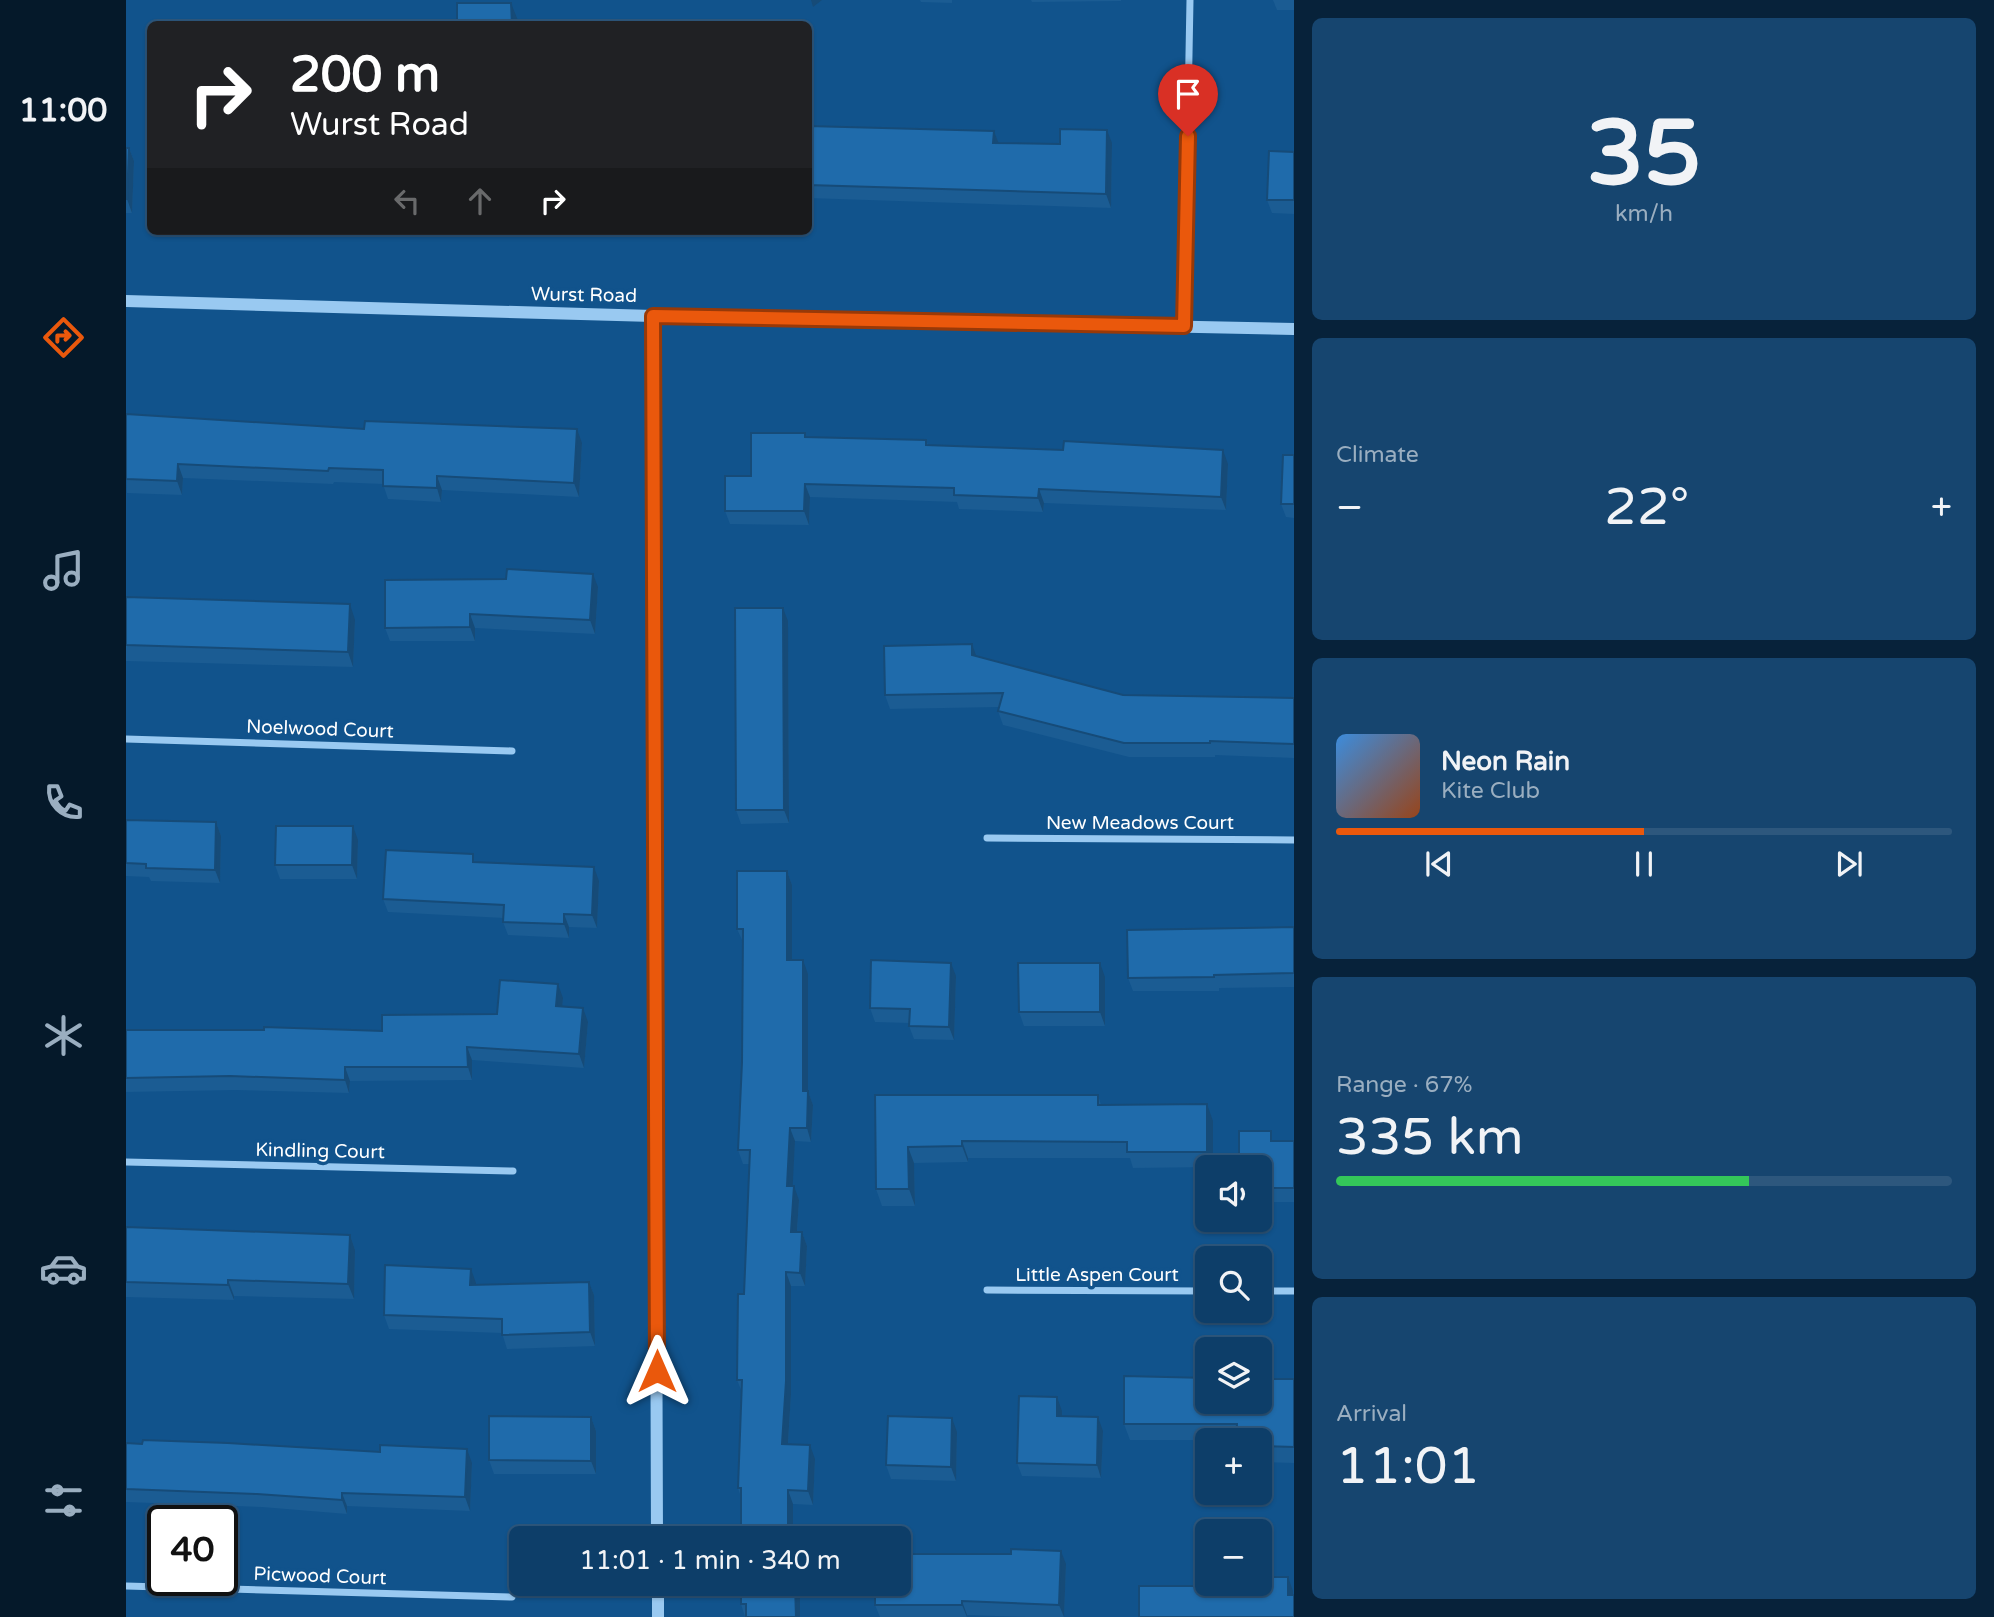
<!DOCTYPE html>
<meta charset="utf-8">
<style>
:root{--surface:#0d3e69;--page:#16456f;--text:#f1f3f6;--muted:#9aaec0;--line:#2d577d;--accent:#ea580c}
body{margin:0;font-family:"Varela Round",sans-serif;background:var(--page);color:var(--text);height:100vh;display:flex;flex-direction:column;font-size:26px;white-space:nowrap}
*{box-sizing:border-box;margin:0}
p{font-size:23px;color:var(--muted)}
.icon{flex:none;width:38px;height:38px;fill:none;stroke:currentColor;stroke-width:2;stroke-linecap:round;stroke-linejoin:round}
.map{position:relative;flex:1;overflow:hidden}
.drawer{display:flex;flex-direction:column;gap:18px;padding:18px;background:#07223a;width:700px}
.drawer>*{flex:none}
.guide{position:absolute;left:21px;top:21px;width:665px;height:214px;border-radius:10px;box-shadow:0 2px 5px #0004,0 0 0 2px var(--line);background:#202124;color:#fff;overflow:hidden}
.fabs{position:absolute;left:1069px;top:1155px;display:grid;gap:14px}
.fabs a{display:grid;place-items:center;width:77px;height:77px;border-radius:10px;background:var(--surface);box-shadow:0 2px 5px #0004,0 0 0 2px var(--line);font-size:35px}
.speed{position:absolute;left:21px;top:1505px;display:flex;gap:14px;font-size:35px;font-weight:700;text-align:center}
.speed>*{display:grid;place-content:center;width:91px;height:91px;border-radius:50%;background:var(--surface);box-shadow:0 2px 5px #0004,0 0 0 2px var(--line);line-height:1}
.speed .limit{border:4px solid #111;border-radius:10px;background:#fff;color:#111}
.pin{position:absolute;display:grid;place-items:center;width:60px;height:60px;color:#fff;margin:-72px -30px;border-radius:50% 50% 50% 0;rotate:-45deg;box-shadow:0 0 7px #0007}
.pin .icon{rotate:45deg}
.me{position:absolute;width:77px;margin:-38px;rotate:0deg;stroke-linejoin:round;filter:drop-shadow(0 0 5px #0008)}
.turn{display:flex;align-items:center;gap:24px;height:147px;padding:0 28px;font-size:32px}
.turn .icon{width:91px;height:91px;stroke-width:2.5}
.turn b{display:block;font-size:49px;line-height:60px}
.lanes{display:flex;align-items:center;height:66px;padding:0 28px;background:#0003;justify-content:center;gap:35px;direction:ltr}
.lanes .off{opacity:.35}
.big{font-size:52px;font-weight:600;line-height:1.1}
.drawer .tile{flex:1;display:flex;flex-direction:column;justify-content:center;gap:10px;min-width:0;padding:0 24px;border-radius:10px;background:var(--page)}
.drawer .dial{align-items:center;gap:0}
.dial b{font-size:91px;line-height:1}
.song{display:flex;align-items:center;gap:21px}
.cover{width:84px;height:84px;border-radius:10px;background:linear-gradient(135deg,hsl(210 70% 55%),hsl(20 70% 35%))}
.played{height:7px;border-radius:4px;background:linear-gradient(90deg,var(--accent) 50%,var(--line) 50%)}
.keys{display:flex;justify-content:space-around;direction:ltr}
.heat{display:flex;justify-content:space-between;align-items:center;font-size:38px;direction:ltr}
.charge{height:10px;border-radius:5px;background:linear-gradient(90deg,#34c759 67%,var(--line) 0)}
.trip{position:absolute;left:383px;top:1526px;width:402px;height:70px;border-radius:10px;background:var(--surface);box-shadow:0 2px 5px #0004,0 0 0 2px var(--line);font-weight:600;line-height:70px;text-align:center}
main{display:flex;flex:1;min-height:0}
.menu{display:flex;flex-direction:column;width:126px;justify-content:space-around;align-items:center;background:#05192a;color:var(--muted)}
.menu .icon{width:49px;height:49px}
.menu .active{color:var(--accent)}
.menu b{font-size:32px;color:var(--text)}
.map>svg:first-child{display:block}
</style>
<main>
<nav class="menu">
<b>11:00</b>
<svg class="icon active" aria-label="directions" viewBox="0 0 24 24"><path d="M12 3l9 9-9 9-9-9zM9 14v-3h6M13 9l2 2-2 2"/></svg>
<svg class="icon" aria-label="music" viewBox="0 0 24 24"><path d="M9 18V5l10-2v13"/><circle cx="6" cy="18" r="3"/><circle cx="16" cy="16" r="3"/></svg>
<svg class="icon" aria-label="phone" viewBox="0 0 24 24"><path d="M5 4h4l2 5-3 2q2 4 5 5l2-3 5 2v4C11 20 4 13 5 4z"/></svg>
<svg class="icon" aria-label="climate" viewBox="0 0 24 24"><path d="M12 3v18M4 7l16 10M4 17L20 7"/></svg>
<svg class="icon" aria-label="car" viewBox="0 0 24 24"><path d="M5 17H2v-5l4-1 3-4h7l3 4 3 1v5h-3M9 17h6M6 11h13"/><circle cx="7" cy="17" r="2"/><circle cx="17" cy="17" r="2"/></svg>
<svg class="icon" aria-label="filters" viewBox="0 0 24 24"><path d="M4 7h16M4 17h16"/><circle cx="9" cy="7" r="2"/><circle cx="15" cy="17" r="2"/></svg>
</nav>
<div class="map">
<svg width="1168" height="1617" viewBox="0 0 1168 1617">
<rect width="100%" height="100%" fill="#11538c"/>
<g fill="none" stroke-linecap="round" stroke-linejoin="round">
<g stroke="#99c9f1" stroke-width="7">
<polyline points="1058,326 1064,0"/>
<polyline points="0,739 386,751"/>
<polyline points="861,838 1168,840"/>
<polyline points="0,1162 387,1171"/>
<polyline points="861,1290 1082,1291"/>
<polyline points="1134,1291 1168,1291"/>
<polyline points="0,1586 386,1597"/>
</g>
<g stroke="#99c9f1" stroke-width="12">
<polyline points="0,301 527,316 1168,329"/>
<polyline points="527,316 531,1538"/>
<polyline points="532,1584 532,1617"/>
</g>
</g>
<g fill="#1b5c93">
<polygon points="794,0 826,0 826,3 795,2"/>
<polygon points="905,0 995,0 995,1 906,2"/>
<polygon points="1147,0 1168,0 1168,10 1151,10"/>
<polygon points="682,126 868,131 872,143 986,143 985,208 682,198"/>
<polygon points="0,148 3,148 8,161 6,213 0,213"/>
<polygon points="1168,152 1168,214 1146,213 1141,200"/>
<polygon points="0,414 456,443 453,497 316,490 315,502 262,499 257,484 208,482 207,484 57,478 56,495 1,493"/>
<polygon points="680,437 800,440 802,445 1102,464 1100,510 918,503 917,512 833,509 831,502 684,497 683,525 604,524 599,511"/>
<polygon points="1168,455 1168,518 1160,517 1155,504"/>
<polygon points="472,587 469,634 349,628 349,641 264,641 259,628"/>
<polygon points="0,597 229,620 227,667 0,661"/>
<polygon points="662,621 663,823 615,824 610,810"/>
<polygon points="850,656 997,695 1168,698 1168,758 1089,755 1089,757 1003,757 877,725 872,711 873,707 764,709 759,695"/>
<polygon points="0,820 90,822 95,836 94,883 25,881 23,877 0,876"/>
<polygon points="232,840 231,879 154,879 149,865"/>
<polygon points="350,863 473,881 471,928 443,927 443,938 382,935 377,922 378,918 262,912 257,899"/>
<polygon points="661,871 666,885 666,960 682,974 682,1091 687,1105 685,1142 669,1141 666,1186 673,1200 671,1232 676,1232 681,1246 679,1286 665,1286 665,1394 662,1444 689,1459 687,1505 667,1504 615,1497 612,1488 616,1392 611,1380 618,1294 623,1164 617,1164 612,1150 616,1062 617,942 611,929"/>
<polygon points="1168,927 1168,987 1093,988 1093,991 1007,991 1002,978"/>
<polygon points="830,976 828,1040 788,1039 783,1026 783,1023 749,1022 744,1008"/>
<polygon points="979,977 979,1026 898,1026 893,1012"/>
<polygon points="437,998 436,1006 462,1022 458,1068 346,1060 346,1080 224,1081 223,1093 109,1090 0,1092 0,1030 256,1031 371,1014"/>
<polygon points="749,1095 972,1095 975,1105 1087,1121 1087,1167 1007,1168 1004,1158 842,1158 842,1162 788,1163 789,1206 756,1206 750,1189"/>
<polygon points="1148,1141 1168,1141 1168,1202 1134,1202 1134,1167"/>
<polygon points="0,1227 224,1235 229,1250 228,1299 108,1296 108,1300 0,1297"/>
<polygon points="463,1282 468,1295 469,1346 381,1349 376,1333 263,1329 258,1315 350,1283 350,1285"/>
<polygon points="1168,1379 1168,1463 1134,1462 1134,1440 1004,1440 998,1424"/>
<polygon points="936,1411 936,1416 977,1431 975,1478 896,1476 891,1463"/>
<polygon points="465,1417 470,1431 470,1474 368,1474 363,1460"/>
<polygon points="831,1432 830,1481 765,1479 760,1465"/>
<polygon points="0,1443 346,1463 344,1511 221,1506 221,1514 136,1507 0,1502"/>
<polygon points="940,1564 938,1617 901,1617 841,1615 841,1617 754,1617 749,1605"/>
<polygon points="615,1584 681,1584 681,1594 674,1594 674,1617 619,1617 615,1604"/>
</g>
<g fill="#164b78">
<polygon points="685,0 696,0 687,7"/>
<polygon points="385,3 393,23 393,24 386,24"/>
<polygon points="981,130 986,143 985,208 980,194"/>
<polygon points="868,131 873,144 867,143"/>
<polygon points="3,148 8,161 6,213 1,199"/>
<polygon points="451,429 456,443 453,497 448,483"/>
<polygon points="1097,450 1102,464 1100,510 1095,497"/>
<polygon points="52,464 57,478 56,495 51,481"/>
<polygon points="311,476 316,490 315,502 311,488"/>
<polygon points="679,484 684,497 683,525 678,511"/>
<polygon points="913,489 918,503 917,512 912,498"/>
<polygon points="467,574 472,587 469,634 464,620"/>
<polygon points="224,604 229,620 227,667 222,652"/>
<polygon points="657,608 662,621 663,823 658,810"/>
<polygon points="344,614 349,628 349,641 344,627"/>
<polygon points="846,644 851,658 846,655"/>
<polygon points="90,822 95,836 94,883 89,870"/>
<polygon points="227,826 232,840 231,879 226,865"/>
<polygon points="468,867 473,881 471,928 466,915"/>
<polygon points="661,871 666,885 666,974 661,960"/>
<polygon points="438,914 443,927 443,938 438,924"/>
<polygon points="677,960 682,974 682,1105 677,1091"/>
<polygon points="825,963 830,976 828,1040 823,1027"/>
<polygon points="974,963 979,977 979,1026 974,1012"/>
<polygon points="432,984 437,998 435,1020 430,1006"/>
<polygon points="457,1008 462,1022 458,1068 453,1054"/>
<polygon points="341,1047 346,1060 346,1080 342,1067"/>
<polygon points="219,1067 224,1081 223,1093 219,1080"/>
<polygon points="682,1091 687,1105 685,1142 681,1128"/>
<polygon points="1081,1104 1087,1121 1087,1167 1081,1152"/>
<polygon points="664,1128 669,1141 666,1199 661,1186"/>
<polygon points="836,1141 842,1158 842,1162 836,1146"/>
<polygon points="782,1147 788,1163 789,1206 783,1189"/>
<polygon points="668,1186 673,1200 670,1245 665,1232"/>
<polygon points="676,1232 681,1246 679,1286 674,1273"/>
<polygon points="224,1235 229,1250 228,1299 222,1284"/>
<polygon points="345,1269 350,1283 349,1299 344,1285"/>
<polygon points="660,1272 665,1286 665,1394 661,1458 656,1444"/>
<polygon points="102,1280 108,1296 108,1300 102,1285"/>
<polygon points="463,1282 468,1295 469,1346 464,1332"/>
<polygon points="931,1397 936,1411 936,1429 931,1416"/>
<polygon points="465,1417 470,1431 470,1474 465,1461"/>
<polygon points="972,1417 977,1431 975,1478 971,1465"/>
<polygon points="826,1418 831,1432 830,1481 825,1467"/>
<polygon points="684,1445 689,1459 687,1505 682,1491"/>
<polygon points="341,1449 346,1463 344,1511 339,1497"/>
<polygon points="662,1490 667,1504 667,1538 662,1538"/>
<polygon points="216,1493 221,1506 221,1514 216,1500"/>
<polygon points="935,1551 940,1564 938,1617 933,1605"/>
<polygon points="1162,1577 1167,1591 1167,1609 1162,1595"/>
<polygon points="669,1584 670,1584 674,1594 674,1617 670,1617"/>
<polygon points="677,1584 681,1584 681,1594"/>
<polygon points="836,1601 841,1615 841,1617 836,1605"/>
</g>
<g fill="#1f6bab" stroke="#164b78" stroke-width="2">
<polygon points="331,3 385,3 386,24 331,24"/>
<polygon points="682,126 868,131 867,143 934,144 934,129 981,130 980,194 682,185"/>
<polygon points="0,148 3,148 1,199 0,199"/>
<polygon points="1143,151 1168,152 1168,200 1141,200"/>
<polygon points="0,414 238,429 239,421 451,429 448,483 311,476 311,488 257,486 257,470 203,468 202,471 52,464 51,481 0,479"/>
<polygon points="625,433 679,433 679,437 800,440 800,445 937,450 938,441 1097,450 1095,497 913,489 912,498 828,495 828,488 679,484 678,511 599,511 599,476 625,476"/>
<polygon points="1157,455 1168,455 1168,504 1155,504"/>
<polygon points="381,569 467,574 464,620 344,614 344,627 259,628 259,580 380,579"/>
<polygon points="0,597 224,604 222,652 0,645"/>
<polygon points="609,608 657,608 658,810 610,810"/>
<polygon points="846,644 846,655 997,695 1168,698 1168,744 1084,741 1084,743 998,743 872,711 877,693 759,695 758,646"/>
<polygon points="0,820 90,822 89,870 20,868 20,864 0,863"/>
<polygon points="150,826 227,826 226,865 149,865"/>
<polygon points="260,850 347,854 347,862 468,867 466,915 438,914 438,924 377,922 378,905 257,899"/>
<polygon points="611,871 661,871 661,960 677,960 677,1091 682,1091 681,1128 664,1128 661,1186 668,1186 665,1232 676,1232 674,1273 660,1272 660,1381 656,1444 684,1445 682,1491 662,1490 662,1538 615,1538 615,1488 612,1488 616,1380 611,1380 612,1294 618,1294 624,1150 612,1150 616,1062 617,929 611,929"/>
<polygon points="1168,927 1168,973 1088,975 1088,977 1002,978 1001,930"/>
<polygon points="745,960 825,963 823,1027 783,1026 784,1009 744,1008"/>
<polygon points="892,963 974,963 974,1012 893,1012"/>
<polygon points="374,980 432,984 430,1006 457,1008 453,1054 341,1047 342,1067 219,1067 219,1080 104,1076 0,1078 0,1030 138,1030 138,1027 256,1031 256,1015 371,1014"/>
<polygon points="749,1095 972,1095 972,1105 1081,1104 1081,1152 1001,1152 1001,1142 836,1141 836,1146 782,1147 783,1189 750,1189"/>
<polygon points="1113,1131 1145,1131 1145,1141 1168,1141 1168,1188 1134,1188 1134,1167 1113,1167"/>
<polygon points="0,1227 224,1235 222,1284 102,1280 102,1285 0,1282"/>
<polygon points="259,1265 345,1269 344,1285 463,1282 464,1332 376,1335 376,1319 258,1315"/>
<polygon points="998,1376 1082,1378 1082,1402 1134,1402 1134,1379 1168,1379 1168,1447 1134,1446 1134,1440 1110,1440 1111,1424 998,1424"/>
<polygon points="893,1396 931,1397 931,1416 972,1417 971,1465 891,1463"/>
<polygon points="363,1416 465,1417 465,1461 363,1460"/>
<polygon points="762,1416 826,1418 825,1467 760,1465"/>
<polygon points="17,1440 102,1443 254,1452 254,1445 341,1449 339,1497 216,1493 216,1500 131,1494 0,1489 0,1443 16,1444"/>
<polygon points="885,1549 935,1551 933,1605 836,1601 836,1605 749,1605 749,1584 774,1584 774,1554 885,1554"/>
<polygon points="1134,1577 1162,1577 1162,1595 1168,1595 1168,1617 1013,1617 1013,1586 1130,1586 1130,1584 1134,1584"/>
<polygon points="615,1584 669,1584 670,1617 620,1617 620,1604 615,1604"/>
</g>
<g fill="none" stroke-linecap="round" stroke-linejoin="round">
<defs>
<polyline id="route" points="531,1371 527,316 1058,326 1062,136"/>
</defs>
<use href="#route" stroke="#983908" stroke-width="18"/>
<use href="#route" stroke="#ea580c" stroke-width="12"/>
</g>
<g text-anchor="middle" dominant-baseline="central" stroke-width="7" stroke-linejoin="round" paint-order="stroke">
<g font-size="19" fill="#fff" stroke="#11538c">
<text transform="translate(458 295) rotate(1)">Wurst Road</text>
<text transform="translate(194 729) rotate(2)">Noelwood Court</text>
<text x="1014" y="823">New Meadows Court</text>
<text transform="translate(194 1151) rotate(1)">Kindling Court</text>
<text x="971" y="1275">Little Aspen Court</text>
<text transform="translate(194 1576) rotate(2)">Picwood Court</text>
</g>
</g>
</svg>
<div class="fabs">
<a><svg class="icon" aria-label="sound" viewBox="0 0 24 24"><path d="M4 9h4l5-4v14l-5-4H4zM17 9q2 3 0 6"/></svg></a>
<a><svg class="icon" aria-label="search" viewBox="0 0 24 24"><circle cx="10" cy="10" r="6"/><path d="M15 15l6 6"/></svg></a>
<a><svg class="icon" aria-label="layers" viewBox="0 0 24 24"><path d="M12 4l9 5-9 5-9-5zM3 14l9 5 9-5"/></svg></a>
<a>+</a>
<a>−</a>
</div>
<div class="speed"><div class="limit">40</div></div>
<div class="pin" style="left:1062px;top:136px;background:#d93025"><svg class="icon" aria-label="arrive" viewBox="0 0 24 24"><path d="M6 21V4h12l-3 4 3 4H6"/></svg></div>
<svg class="me" style="left:531px;top:1371px" viewBox="-20 -20 40 40"><path d="M0-17L14 15 0 8-14 15z" fill="#ea580c" stroke="#fff" stroke-width="4"/></svg>
<div class="trip">11:01 · 1 min · 340 m</div>
<div class="guide">
<div class="turn"><svg class="icon" aria-label="right" viewBox="0 0 24 24"><path d="M7 20v-9h11M14 6l5 5-5 5"/></svg><div><b>200 m</b>Wurst Road</div></div>
<div class="lanes"><svg class="icon off" aria-label="left" viewBox="0 0 24 24"><path d="M17 20v-9H6M10 6l-5 5 5 5"/></svg><svg class="icon off" aria-label="ahead" viewBox="0 0 24 24"><path d="M12 20V5M6 11l6-6 6 6"/></svg><svg class="icon" aria-label="right" viewBox="0 0 24 24"><path d="M7 20v-9h11M14 6l5 5-5 5"/></svg></div>
</div>
</div>
<section class="drawer">
<div class="tile dial"><b>35</b><p>km/h</p></div>
<div class="tile"><p>Climate</p>
<div class="heat"><a>−</a><b class="big">22°</b><a>+</a></div>
</div>
<div class="tile">
<div class="song"><i class="cover"></i><div><b>Neon Rain</b><p>Kite Club</p></div></div>
<div class="played"></div>
<div class="keys"><svg class="icon" aria-label="previous" viewBox="0 0 24 24"><path d="M18 5L8 12l10 7zM5 5v14"/></svg><svg class="icon" aria-label="pause" viewBox="0 0 24 24"><path d="M8 5v14M16 5v14"/></svg><svg class="icon" aria-label="next" viewBox="0 0 24 24"><path d="M6 5l10 7-10 7zM19 5v14"/></svg></div>
</div>
<div class="tile"><p>Range · 67%</p><b class="big">335 km</b><div class="charge"></div></div>
<div class="tile"><p>Arrival</p><b class="big">11:01</b></div>
</section>
</main>
